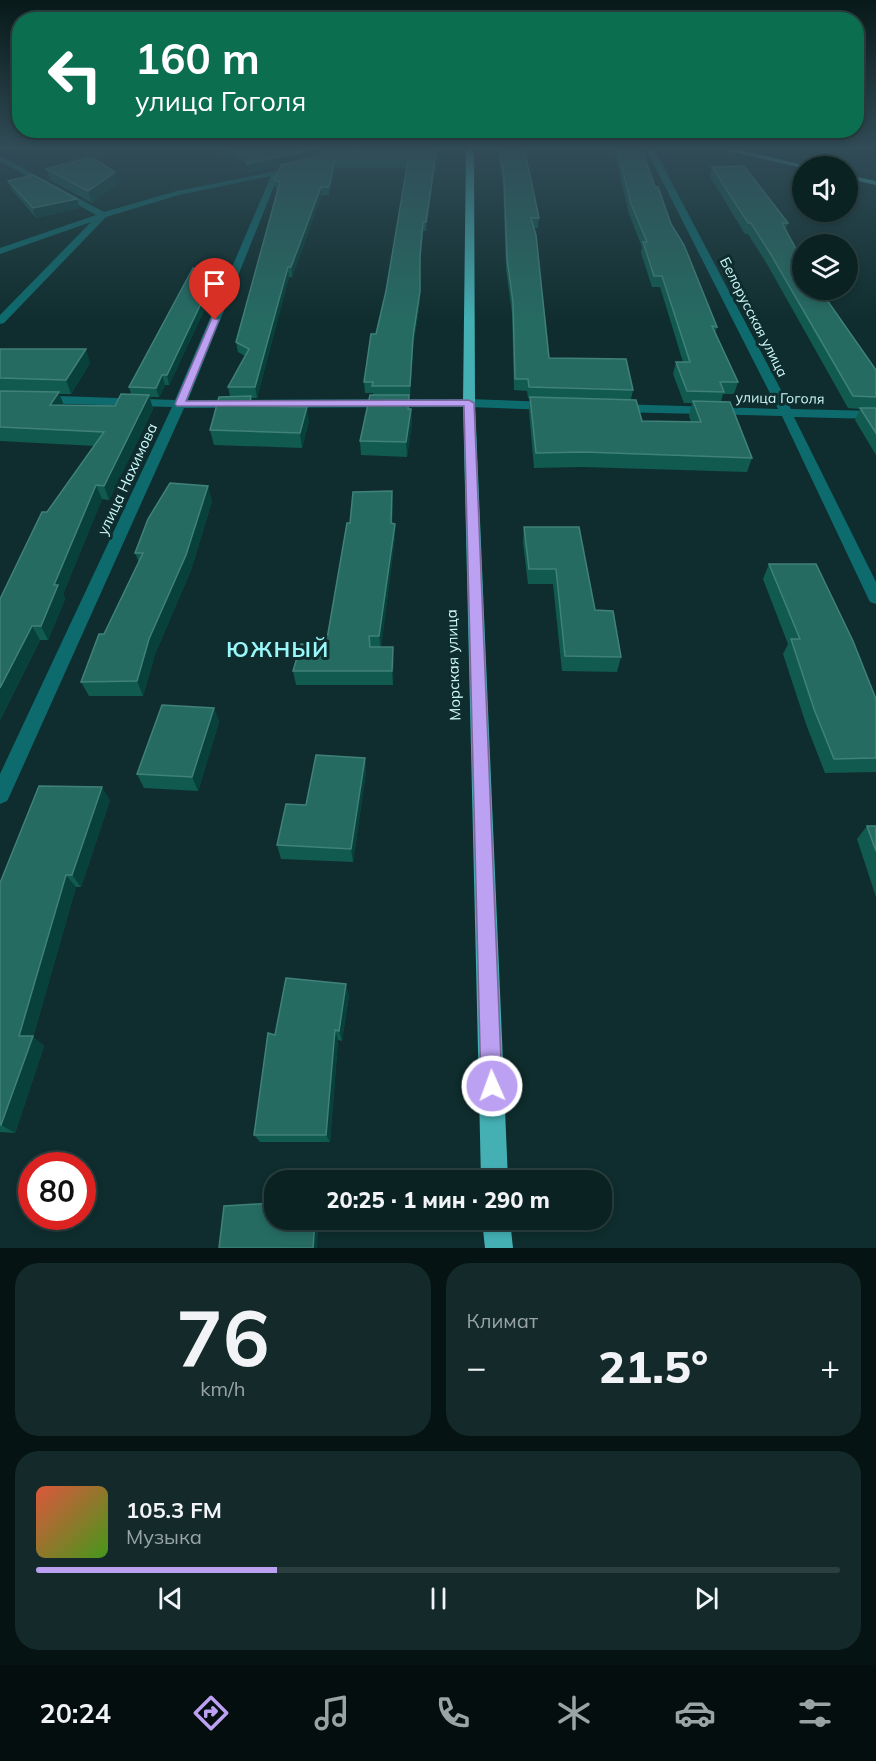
<!DOCTYPE html>
<html lang="ru">
<meta charset="utf-8">
<style>
:root{--surface:#0b2222;--page:#142a2a;--text:#f1f3f6;--muted:#9aa4a5;--line:#2b3f40;--accent:#bca0f2}
body{margin:0;font-family:Mulish,sans-serif;background:var(--page);color:var(--text);height:100vh;display:flex;flex-direction:column;font-size:22px;white-space:nowrap}
*{box-sizing:border-box;margin:0}
p{font-size:20px;color:var(--muted)}
.icon{flex:none;width:33px;height:33px;fill:none;stroke:currentColor;stroke-width:2;stroke-linecap:round;stroke-linejoin:round}
.map{position:relative;height:1248px;overflow:hidden}
.details{display:flex;flex-direction:column;gap:15px;padding:15px;background:#061313;flex:1}
.details>*{flex:none}
.hud{position:absolute;left:12px;top:12px;width:852px;height:126px;border-radius:24px;box-shadow:0 3px 9px #0003,0 0 0 2px var(--line);background:#0b6e4f;color:#fff;overflow:hidden}
.controls{position:absolute;left:792px;top:156px;display:grid;gap:12px}
.controls a{display:grid;place-items:center;width:66px;height:66px;border-radius:50%;background:var(--surface);box-shadow:0 3px 9px #0003,0 0 0 2px var(--line);font-size:30px}
.speed{position:absolute;left:18px;top:1152px;display:flex;gap:12px;font-size:30px;font-weight:700;text-align:center}
.speed>*{display:grid;place-content:center;width:78px;height:78px;border-radius:50%;background:var(--surface);box-shadow:0 3px 9px #0003,0 0 0 2px var(--line);line-height:1}
.speed .limit{border:9px solid #d22;background:#fff;color:#111}
.pin{position:absolute;display:grid;place-items:center;width:51px;height:51px;color:#fff;margin:-62px -26px;border-radius:50% 50% 50% 0;rotate:-45deg;box-shadow:0 0 6px #0007}
.pin .icon{rotate:45deg}
.me{position:absolute;width:66px;margin:-33px;rotate:358deg;stroke-linejoin:round;filter:drop-shadow(0 0 4px #0008)}
.turn{display:flex;align-items:center;gap:21px;height:126px;padding:0 24px;font-size:27px}
.turn .icon{width:78px;height:78px;stroke-width:2.5}
.turn b{display:block;font-size:42px;line-height:51px}
.big{font-size:45px;font-weight:800;line-height:1.1}
.details .widget{flex:1;display:flex;flex-direction:column;justify-content:center;gap:9px;min-width:0;padding:0 21px;border-radius:24px;background:var(--page)}
.details .dial{align-items:center;gap:0}
.dial b{font-size:78px;line-height:1}
.song{display:flex;align-items:center;gap:18px}
.cover{width:72px;height:72px;border-radius:9px;background:linear-gradient(135deg,hsl(10 70% 55%),hsl(100 70% 35%))}
.played{height:6px;border-radius:3px;background:linear-gradient(90deg,var(--accent) 30%,var(--line) 30%)}
.keys{display:flex;justify-content:space-around;direction:ltr}
.heat{display:flex;justify-content:space-between;align-items:center;font-size:33px;direction:ltr}
.details .tiles{flex:1;display:grid;gap:15px;grid-template-columns:1fr 1fr}
.widget:last-child{grid-column:span 2}
.trip{position:absolute;left:264px;top:1170px;width:348px;height:60px;border-radius:24px;background:var(--surface);box-shadow:0 3px 9px #0003,0 0 0 2px var(--line);font-weight:800;line-height:60px;text-align:center}
.dock{display:flex;height:96px;justify-content:space-around;align-items:center;background:#040e0e;color:var(--muted)}
.dock .icon{width:42px;height:42px}
.dock .selected{color:var(--accent)}
.dock b{font-size:27px;color:var(--text)}
.map>svg:first-child{display:block}
</style>
<div class="map">
<svg width="876" height="1248" viewBox="0 0 876 1248">
<rect width="100%" height="100%" fill="#0f2d2e"/>
<g fill="none" stroke-linecap="round" stroke-linejoin="round">
<g fill="#0d6b6e" fill-rule="evenodd">
<polygon points="276,147 355,152 359,154 355,156 292,153"/>
<polygon points="645,147 653,147 791,409 876,411 876,419 794,417 876,582 876,604 870,602 868,598 782,416 616,412 610,408 616,404 778,409"/>
<polygon points="0,156 104,212 177,191 287,169 287,173 279,174 188,400 469,399 551,402 557,406 551,410 469,407 184,408 10,795 7,801 0,804 0,774 172,407 0,402 0,394 175,400 271,176 179,195 106,217 4,323 0,324 0,315 91,222 0,254 0,248 96,215 0,161"/>
</g>
<g fill="#44b0b4" fill-rule="evenodd">
<polygon points="466,147 474,147 475,403 508,1180 481,1180 463,403"/>
<polygon points="713,147 727,147 807,166 802,168"/>
<polygon points="848,175 876,181 876,185 848,179"/>
<polygon points="482,1220 510,1220 513,1248 485,1248"/>
</g>
</g>
<g fill="#115a50">
<polygon points="209,147 297,147 319,148 319,157 340,152 334,149 313,147 438,147 426,231 423,231 420,267 420,301 413,348 410,397 409,397 409,409 411,409 412,423 407,457 361,455 360,441 373,395 373,393 365,393 364,382 386,291 407,168 336,168 329,195 322,195 292,277 289,277 257,398 252,398 253,406 309,421 302,448 214,445 210,430 230,396 228,387 245,356 238,352 236,342 277,190 276,189 274,180 314,158 248,173 247,164"/>
<polygon points="497,147 524,147 539,218 538,228 534,228 549,358 633,390 631,399 642,421 691,422 689,416 692,403 684,403 673,374 676,362 683,362 660,287 652,287 641,253 642,247 629,214 613,147 641,147 655,187 717,327 715,333 738,382 734,394 723,394 721,402 752,458 747,472 582,467 534,468 529,411 530,399 528,398 527,391 514,390 512,313 506,269 503,185"/>
<polygon points="712,167 788,223 786,229 802,290 876,370 876,455 855,420 860,409 848,408 767,264 748,234 745,234 710,177"/>
<polygon points="46,169 118,184 92,203 50,180"/>
<polygon points="8,181 79,208 36,218 12,190"/>
<polygon points="213,278 215,287 169,385 165,385 159,397 150,397 153,409 109,500 102,499 63,594 65,599 48,640 40,640 0,720 0,599 47,512 95,446 0,441 0,349 90,363 71,394 59,394 64,405 115,406 131,394 129,387"/>
<polygon points="212,501 191,570 155,654 143,696 89,696 81,682 139,562 135,553"/>
<polygon points="393,505 392,523 395,524 395,537 381,647 393,647 393,685 296,685 293,671 326,645 350,523"/>
<polygon points="524,527 595,610 621,657 617,672 562,671 553,584 528,584 523,542"/>
<polygon points="769,564 876,699 876,772 825,773 806,724 783,654 788,644 763,579"/>
<polygon points="214,708 219,722 198,791 144,788 137,774"/>
<polygon points="365,758 366,772 353,862 281,859 277,845 306,805"/>
<polygon points="110,800 81,887 76,887 33,1037 44,1046 15,1133 0,1132 0,883"/>
<polygon points="867,826 876,826 876,897 857,839"/>
<polygon points="349,995 342,1041 338,1040 330,1142 260,1142 254,1135 275,1035"/>
</g>
<g fill="#08413b">
<polygon points="339,147 361,147 340,152"/>
<polygon points="437,147 438,147 426,231 426,222"/>
<polygon points="319,148 319,157 248,173 247,164"/>
<polygon points="335,160 336,168 329,195 329,187"/>
<polygon points="115,172 118,184 92,203 88,191"/>
<polygon points="321,187 322,195 292,277 291,267"/>
<polygon points="77,199 79,208 36,218 33,208"/>
<polygon points="423,222 423,231 420,267 420,257"/>
<polygon points="288,267 289,277 257,398 255,387"/>
<polygon points="213,278 215,287 169,385 167,375"/>
<polygon points="420,291 420,301 413,348 410,397 410,386 413,337"/>
<polygon points="86,349 90,363 71,394 66,380"/>
<polygon points="162,375 165,385 159,397 156,388"/>
<polygon points="59,392 64,406 50,405"/>
<polygon points="149,395 153,409 109,500 104,486"/>
<polygon points="251,396 254,410 249,406"/>
<polygon points="307,407 309,421 302,448 300,433"/>
<polygon points="411,409 412,423 407,457 406,442"/>
<polygon points="96,485 102,499 63,594 65,599 48,640 41,626 54,585"/>
<polygon points="208,486 212,501 191,570 155,654 143,696 137,681 149,639"/>
<polygon points="392,491 393,505 392,537 391,523"/>
<polygon points="395,524 395,537 381,650 379,636"/>
<polygon points="32,626 40,640 0,720 0,688"/>
<polygon points="393,647 394,661 393,685 392,671"/>
<polygon points="214,708 219,722 198,791 192,777"/>
<polygon points="365,758 366,772 353,862 351,849"/>
<polygon points="102,787 110,800 81,887 72,875"/>
<polygon points="66,875 76,887 33,1037 44,1046 15,1133 1,1125 19,1036"/>
<polygon points="346,984 349,995 342,1041 339,1031"/>
<polygon points="335,1030 338,1040 330,1142 326,1135"/>
<polygon points="315,1220 319,1220 317,1248 313,1248"/>
</g>
<g fill="#256b62" stroke="#40817a" stroke-width="1.5">
<polygon points="226,147 297,147 319,148 247,164 250,158"/>
<polygon points="360,147 437,147 426,222 423,222 420,257 420,291 413,337 410,386 372,386 373,382 364,382 371,334 376,334 386,291 408,160 335,160 329,187 321,187 291,267 288,267 255,387 228,387 249,349 236,342 280,182 274,180 281,165"/>
<polygon points="499,147 524,147 539,218 531,218 536,235 549,358 626,359 633,390 529,387 528,379 515,379 513,302 507,259 504,176"/>
<polygon points="617,147 641,147 655,187 658,187 671,224 684,245 717,327 712,326 738,382 720,382 724,392 687,391 676,362 690,362 662,276 654,276 643,242 647,242 631,204"/>
<polygon points="91,157 115,172 88,191 46,169"/>
<polygon points="744,166 788,223 782,223 802,260 802,290 820,290 876,370 876,397 853,396 770,253 751,223 748,223 712,167"/>
<polygon points="33,175 77,199 33,208 8,181"/>
<polygon points="193,268 213,278 167,375 162,375 156,388 129,387"/>
<polygon points="0,349 86,349 66,380 0,378"/>
<polygon points="0,391 59,392 50,405 115,406 121,394 149,395 104,486 96,485 54,585 58,585 41,626 32,626 0,688 0,599 42,512 47,512 104,432 0,427"/>
<polygon points="370,395 409,395 408,409 411,409 406,442 360,441"/>
<polygon points="251,396 249,406 307,407 300,433 210,430 219,397"/>
<polygon points="530,397 636,400 642,421 701,422 693,401 730,402 752,458 584,452 536,453"/>
<polygon points="860,408 876,408 876,433"/>
<polygon points="170,483 208,486 186,555 149,639 137,681 81,682 99,634 104,634 143,553 135,553 148,519"/>
<polygon points="392,491 391,523 395,524 379,636 369,636 370,647 393,647 392,671 293,671 301,644 326,645 347,523 350,523 353,492"/>
<polygon points="524,527 579,527 595,610 613,611 621,657 565,656 556,569 529,569"/>
<polygon points="769,564 816,564 853,641 876,699 876,758 834,759 814,709 791,639 800,639"/>
<polygon points="162,705 214,708 192,777 137,774"/>
<polygon points="316,755 365,758 351,849 277,845 286,804 306,805"/>
<polygon points="39,786 102,787 72,875 66,875 19,1036 33,1036 1,1125 0,1125 0,883"/>
<polygon points="867,826 876,826 876,851"/>
<polygon points="286,978 346,984 339,1031 335,1030 326,1135 254,1135 268,1033 275,1035"/>
<polygon points="274,1203 274,1220 315,1220 313,1248 219,1248 224,1206"/>
</g>
<linearGradient id="sky" x2="0" y2="1"><stop stop-color="#081919"/><stop offset="0.46" stop-color="#314c57"/><stop offset="1" stop-color="#314c57" stop-opacity="0"/></linearGradient>
<rect width="876" height="322" fill="url(#sky)"/>
<polygon fill="#bca0f2" stroke="#7a689d" stroke-width="1.5" points="212,318 219,320 186,401 469,400 474,403 502,1086 499,1094 492,1097 484,1094 481,1086 464,406 177,406 175,404"/>
<g text-anchor="middle" dominant-baseline="central" stroke-width="6" stroke-linejoin="round" paint-order="stroke">
<g font-size="14" fill="#cdf8f9" stroke="#0f2d2e">
<text transform="translate(754 317) rotate(63)">Белорусская улица</text>
<text transform="translate(780 398) rotate(1)">улица Гоголя</text>
</g>
<g font-size="15" fill="#cdf8f9" stroke="#0f2d2e">
<text transform="translate(127 479) rotate(-65)">улица Нахимова</text>
<text transform="translate(453 665) rotate(-92)">Морская улица</text>
</g>
<g font-size="21" font-weight="bold" letter-spacing="1.5" fill="#99f6f9" stroke="#0f2d2e">
<text x="278" y="649">ЮЖНЫЙ</text>
</g>
</g>
</svg>
<div class="controls">
<a><svg class="icon" aria-label="sound" viewBox="0 0 24 24"><path d="M4 9h4l5-4v14l-5-4H4zM17 9q2 3 0 6"/></svg></a>
<a><svg class="icon" aria-label="layers" viewBox="0 0 24 24"><path d="M12 4l9 5-9 5-9-5zM3 14l9 5 9-5"/></svg></a>
</div>
<div class="speed"><div class="limit">80</div></div>
<div class="pin" style="left:215px;top:320px;background:#d93025"><svg class="icon" aria-label="arrive" viewBox="0 0 24 24"><path d="M6 21V4h12l-3 4 3 4H6"/></svg></div>
<svg class="me" style="left:492px;top:1086px" viewBox="-20 -20 40 40"><circle r="17" fill="#bca0f2" stroke="#fff" stroke-width="3"/><path d="M0-11L8 9 0 5-8 9z" fill="#fff"/></svg>
<div class="trip">20:25 · 1 мин · 290 m</div>
<div class="hud">
<div class="turn"><svg class="icon" aria-label="left" viewBox="0 0 24 24"><path d="M17 20v-9H6M10 6l-5 5 5 5"/></svg><div><b>160 m</b>улица Гоголя</div></div>
</div>
</div>
<section class="details">
<div class="tiles">
<div class="widget dial"><b>76</b><p>km/h</p></div>
<div class="widget"><p>Климат</p>
<div class="heat"><a>−</a><b class="big">21.5°</b><a>+</a></div>
</div>
<div class="widget">
<div class="song"><i class="cover"></i><div><b>105.3 FM</b><p>Музыка</p></div></div>
<div class="played"></div>
<div class="keys"><svg class="icon" aria-label="previous" viewBox="0 0 24 24"><path d="M18 5L8 12l10 7zM5 5v14"/></svg><svg class="icon" aria-label="pause" viewBox="0 0 24 24"><path d="M8 5v14M16 5v14"/></svg><svg class="icon" aria-label="next" viewBox="0 0 24 24"><path d="M6 5l10 7-10 7zM19 5v14"/></svg></div>
</div>
</div>
</section>
<nav class="dock">
<b>20:24</b>
<svg class="icon selected" aria-label="directions" viewBox="0 0 24 24"><path d="M12 3l9 9-9 9-9-9zM9 14v-3h6M13 9l2 2-2 2"/></svg>
<svg class="icon" aria-label="music" viewBox="0 0 24 24"><path d="M9 18V5l10-2v13"/><circle cx="6" cy="18" r="3"/><circle cx="16" cy="16" r="3"/></svg>
<svg class="icon" aria-label="phone" viewBox="0 0 24 24"><path d="M5 4h4l2 5-3 2q2 4 5 5l2-3 5 2v4C11 20 4 13 5 4z"/></svg>
<svg class="icon" aria-label="climate" viewBox="0 0 24 24"><path d="M12 3v18M4 7l16 10M4 17L20 7"/></svg>
<svg class="icon" aria-label="car" viewBox="0 0 24 24"><path d="M5 17H2v-5l4-1 3-4h7l3 4 3 1v5h-3M9 17h6M6 11h13"/><circle cx="7" cy="17" r="2"/><circle cx="17" cy="17" r="2"/></svg>
<svg class="icon" aria-label="filters" viewBox="0 0 24 24"><path d="M4 7h16M4 17h16"/><circle cx="9" cy="7" r="2"/><circle cx="15" cy="17" r="2"/></svg>
</nav>
